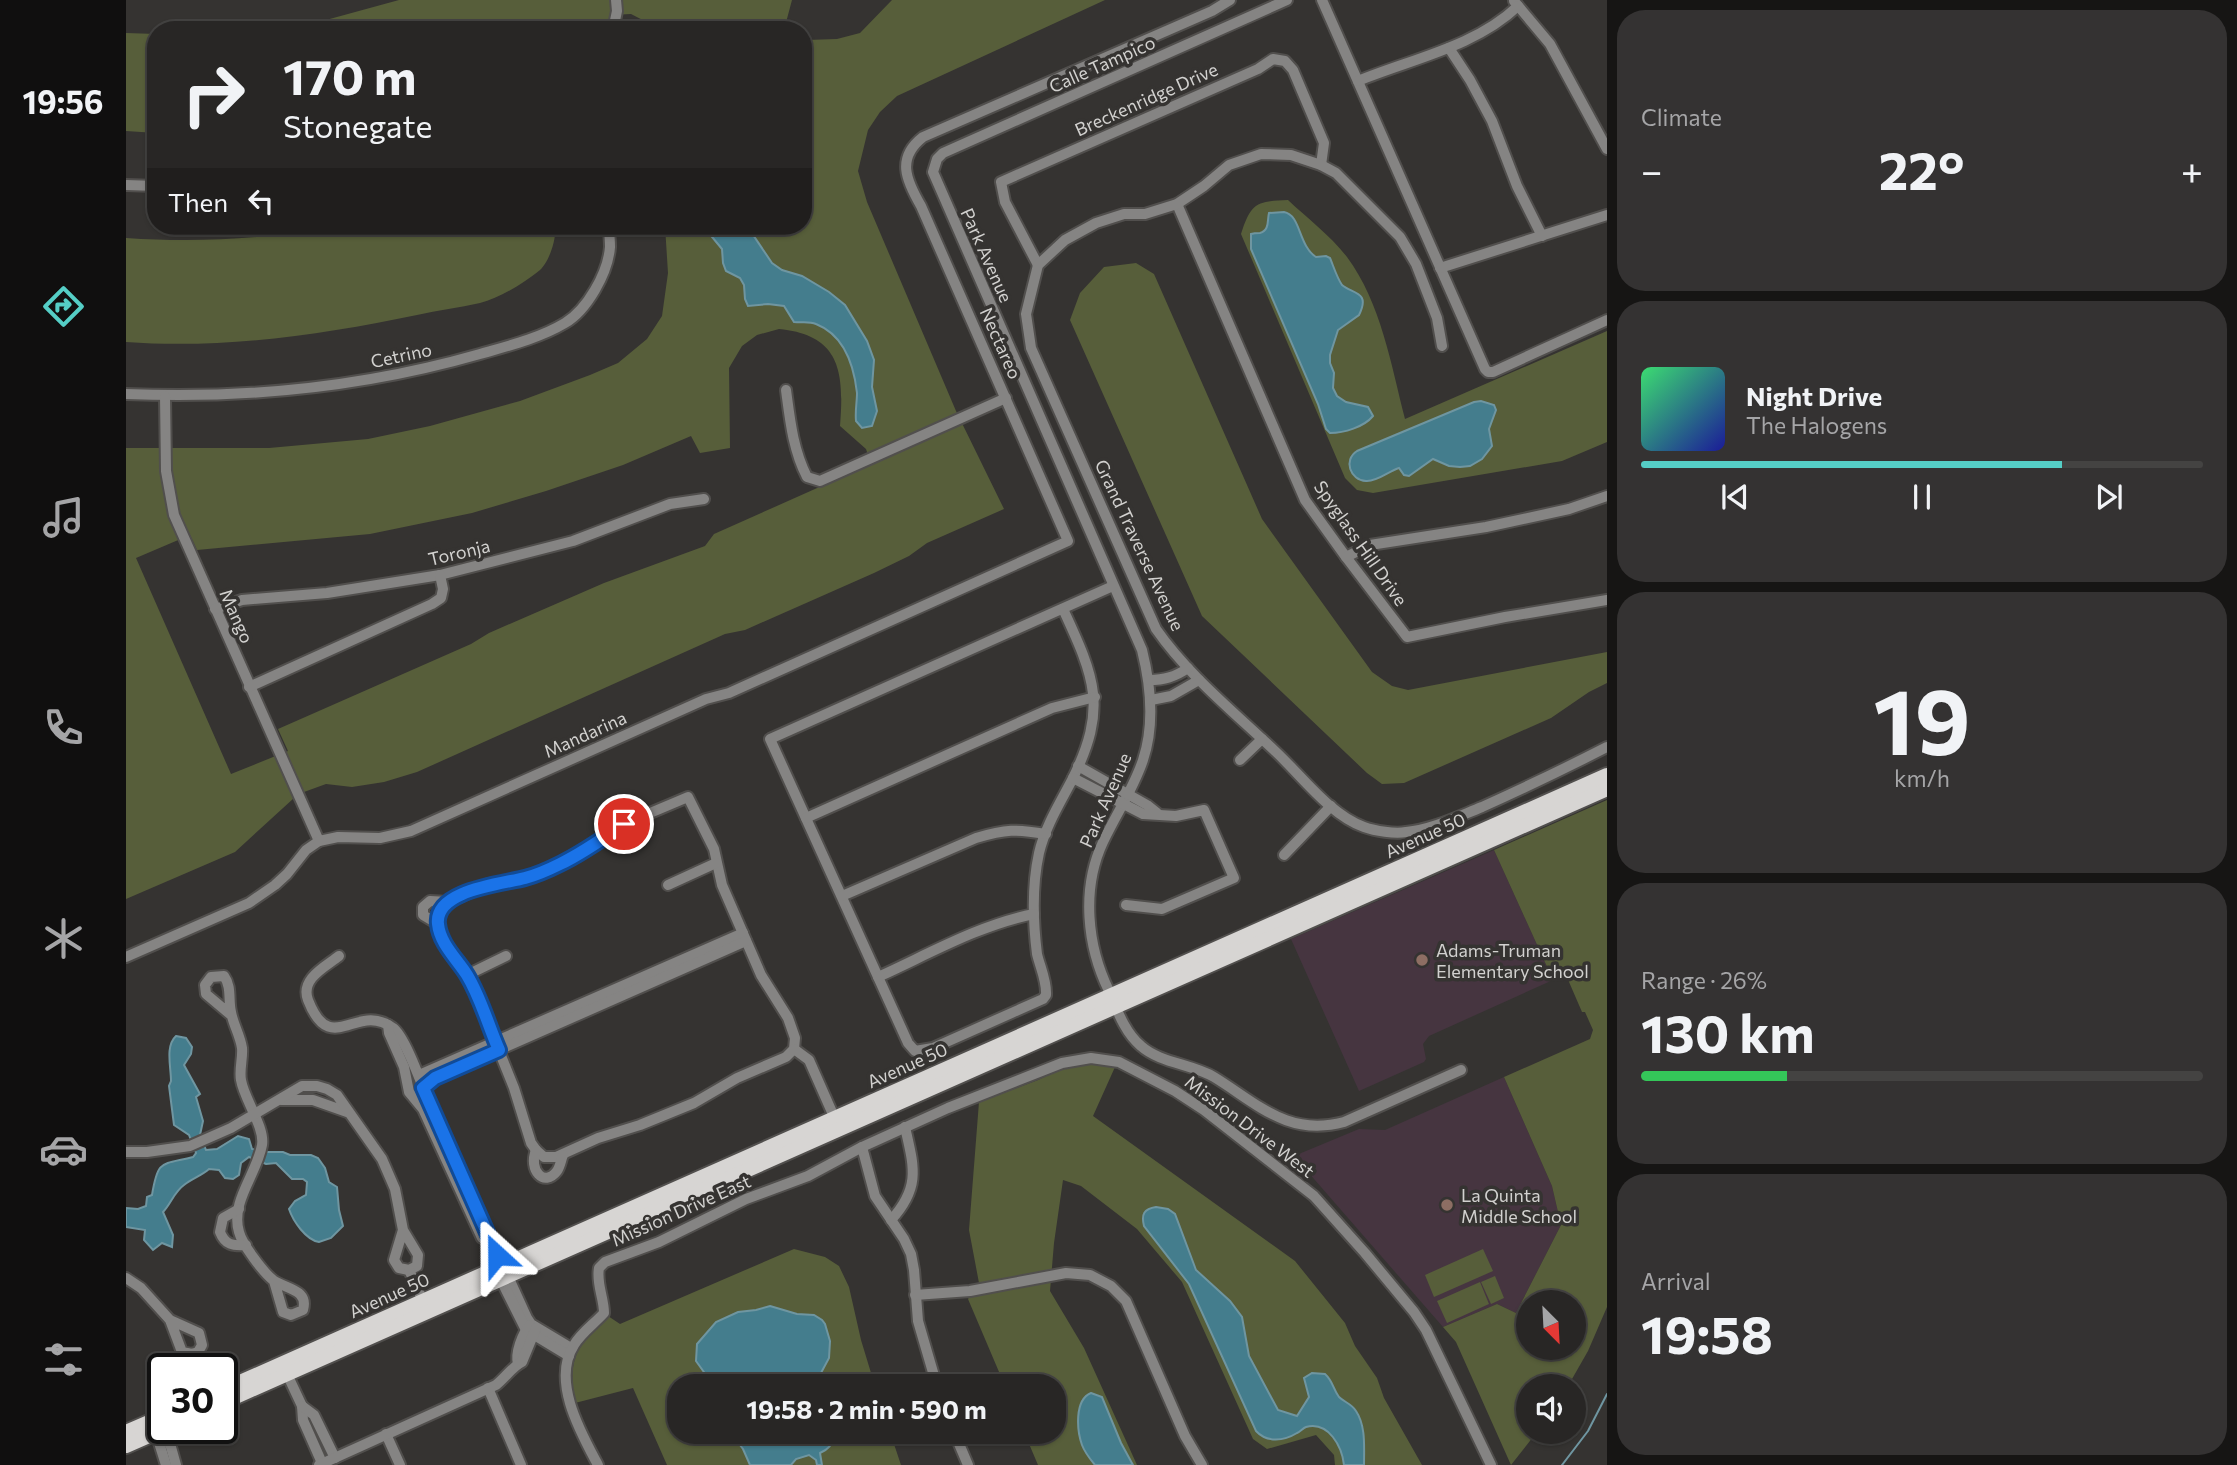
<!DOCTYPE html>
<meta charset="utf-8">
<style>
:root{--surface:#282625;--page:#343232;--text:#f1f3f6;--muted:#a5a5a7;--line:#444342;--accent:#55cec6}
body{margin:0;font-family:Commissioner,sans-serif;background:var(--page);color:var(--text);height:100vh;display:flex;flex-direction:column;font-size:26px;white-space:nowrap}
*{box-sizing:border-box;margin:0}
p{font-size:23px;color:var(--muted)}
.icon{flex:none;width:38px;height:38px;fill:none;stroke:currentColor;stroke-width:2;stroke-linecap:round;stroke-linejoin:round}
.map{position:relative;flex:1;overflow:hidden}
.sheet{display:flex;flex-direction:column;gap:10px;padding:10px;background:#161514;width:630px}
.sheet>*{flex:none}
.banner{position:absolute;left:21px;top:21px;width:665px;height:214px;border-radius:28px;box-shadow:0 2px 5px #0004,0 0 0 2px var(--line);background:#282625;color:var(--text);overflow:hidden}
.needle{width:46px;rotate:156deg}
.fabs{position:absolute;left:1390px;top:1290px;display:grid;gap:14px}
.fabs a{display:grid;place-items:center;width:70px;height:70px;border-radius:50%;background:var(--surface);box-shadow:0 2px 5px #0004,0 0 0 2px var(--line);font-size:35px}
.speed{position:absolute;left:21px;top:1353px;display:flex;gap:14px;font-size:35px;font-weight:700;text-align:center}
.speed>*{display:grid;place-content:center;width:91px;height:91px;border-radius:50%;background:var(--surface);box-shadow:0 2px 5px #0004,0 0 0 2px var(--line);line-height:1}
.speed .limit{border:4px solid #111;border-radius:10px;background:#fff;color:#111}
.pin{position:absolute;display:grid;place-items:center;width:60px;height:60px;color:#fff;margin:-30px;border:4px solid #fff;border-radius:50%;box-shadow:0 2px 7px #0007}
.me{position:absolute;width:77px;margin:-38px;rotate:336deg;stroke-linejoin:round;filter:drop-shadow(0 0 5px #0008)}
.turn{display:flex;align-items:center;gap:24px;height:147px;padding:0 21px;font-size:32px}
.turn .icon{width:91px;height:91px;stroke-width:2.5}
.turn b{display:block;font-size:49px;line-height:60px}
.then{display:flex;align-items:center;height:66px;padding:0 21px;background:#0003;gap:14px;font-size:26px}
.big{font-size:52px;font-weight:700;line-height:1.1}
.sheet .tile{flex:1;display:flex;flex-direction:column;justify-content:center;gap:10px;min-width:0;padding:0 24px;border-radius:28px;background:var(--page)}
.sheet .dial{align-items:center;gap:0}
.dial b{font-size:91px;line-height:1}
.song{display:flex;align-items:center;gap:21px}
.cover{width:84px;height:84px;border-radius:10px;background:linear-gradient(135deg,hsl(140 70% 55%),hsl(240 70% 35%))}
.played{height:7px;border-radius:4px;background:linear-gradient(90deg,var(--accent) 75%,var(--line) 75%)}
.keys{display:flex;justify-content:space-around;direction:ltr}
.heat{display:flex;justify-content:space-between;align-items:center;font-size:38px;direction:ltr}
.charge{height:10px;border-radius:5px;background:linear-gradient(90deg,#34c759 26%,var(--line) 0)}
.trip{position:absolute;left:541px;top:1374px;width:399px;height:70px;border-radius:28px;background:var(--surface);box-shadow:0 2px 5px #0004,0 0 0 2px var(--line);font-weight:700;line-height:70px;text-align:center}
main{display:flex;flex:1;min-height:0}
.tab-bar{display:flex;flex-direction:column;width:126px;justify-content:space-around;align-items:center;background:#100f0f;color:var(--muted)}
.tab-bar .icon{width:49px;height:49px}
.tab-bar .selected{color:var(--accent)}
.tab-bar b{font-size:32px;color:var(--text)}
.map>svg:first-child{display:block}
</style>
<main>
<nav class="tab-bar">
<b>19:56</b>
<svg class="icon selected" aria-label="directions" viewBox="0 0 24 24"><path d="M12 3l9 9-9 9-9-9zM9 14v-3h6M13 9l2 2-2 2"/></svg>
<svg class="icon" aria-label="music" viewBox="0 0 24 24"><path d="M9 18V5l10-2v13"/><circle cx="6" cy="18" r="3"/><circle cx="16" cy="16" r="3"/></svg>
<svg class="icon" aria-label="phone" viewBox="0 0 24 24"><path d="M5 4h4l2 5-3 2q2 4 5 5l2-3 5 2v4C11 20 4 13 5 4z"/></svg>
<svg class="icon" aria-label="climate" viewBox="0 0 24 24"><path d="M12 3v18M4 7l16 10M4 17L20 7"/></svg>
<svg class="icon" aria-label="car" viewBox="0 0 24 24"><path d="M5 17H2v-5l4-1 3-4h7l3 4 3 1v5h-3M9 17h6M6 11h13"/><circle cx="7" cy="17" r="2"/><circle cx="17" cy="17" r="2"/></svg>
<svg class="icon" aria-label="filters" viewBox="0 0 24 24"><path d="M4 7h16M4 17h16"/><circle cx="9" cy="7" r="2"/><circle cx="15" cy="17" r="2"/></svg>
</nav>
<div class="map">
<svg width="1481" height="1465" viewBox="0 0 1481 1465">
<rect width="100%" height="100%" fill="#353331"/>
<g fill="#463540">
<polygon points="1368,850 1427,980 1303,1036 1297,1044 1300,1059 1298,1062 1233,1091 1165,939"/>
<polygon points="1378,1077 1426,1186 1435,1225 1390,1313 1371,1304 1317,1327 1168,1156 1233,1129 1259,1130"/>
</g>
<g fill="#575e3a" fill-rule="evenodd">
<polygon points="273,0 666,0 658,30 536,30 505,14 484,15 480,30 117,30 200,20"/>
<path d="M766,0h213l-208,96 -17,16 -12,18 -10,41 9,31 89,209 48,98 -77,34 -18,13 -35,17 -129,57 -20,4 -308,138 -33,10 -32,5 -26,-3 -22,8 -10,6 -59,54 -109,47v-451h143l99,-9 62,-13 90,-25 70,-26 28,-12 29,-24 15,-23 6,-43 -3,-47h138v-187l4,1 30,-1 23,-6zM653,329c63,6 65,45 61,97l26,23 5,15 -157,70 -9,12 -101,37 -115,50 -18,11 -193,85 10,22 -57,23 -95,-216 54,-23 7,15 173,-16 102,-21 74,-22 77,-26 68,-29 9,17 30,-5 -1,-80 13,-22 15,-11z"/>
<polygon points="0,33 30,34 30,133 0,131"/>
<path d="M1162,200c19,18 43,36 59,57 34,46 44,107 58,162l202,-88v111l-45,19 -189,32 -16,-3 -12,-12 -104,-244c10,-31 15,-33 47,-34z"/>
<path d="M213,226h216c2,12 -6,36 -15,44 -16,13 -40,28 -60,33 -21,5 -42,7 -63,12 -95,20 -194,34 -291,27v-104c72,5 142,1 213,-12z"/>
<polygon points="1010,263 1028,274 1136,519 1246,672 1266,686 1282,690 1481,652 1481,683 1463,692 1425,718 1278,783 1256,784 1241,773 1076,616 944,320 954,293 978,267"/>
<path d="M1481,800v507l-19,44 -20,35h-40v46h9l-26,33 -55,-123 -13,-15 54,-23 19,9 45,-88 -9,-39 -48,-109 86,-38 3,-9 -8,-18h-3l-16,-37 -13,5 -59,-130zM1402,1302h45v46h-45z"/>
<polygon points="957,1063 976,1064 989,1067 967,1116 1169,1261 1219,1323 1229,1346 1251,1378 1258,1398 1296,1465 1209,1465 1208,1455 1190,1435 1141,1449 1127,1439 1056,1282 1011,1229 955,1186 937,1180 928,1243 924,1291 958,1348 1011,1465 912,1465 898,1432 928,1432 928,1386 879,1386 842,1299 853,1283 843,1230 853,1102 912,1080 938,1067"/>
<path d="M668,1249l31,8 14,9 10,21 12,53 14,46h-196v46h211l11,33h-234l-34,-77 -58,15c-8,-45 2,-57 33,-87l12,8z"/>
<polygon points="1357,1249 1367,1271 1308,1297 1299,1275"/>
<polygon points="1369,1276 1378,1298 1365,1304 1355,1282"/>
<polygon points="1354,1282 1363,1304 1321,1323 1311,1301"/>
</g>
<g fill="#447d8d" stroke="#6f96a1" stroke-width="2">
<path d="M1158,212c17,3 14,33 32,45l10,-1 4,2c3,7 7,20 12,27 10,9 29,6 17,30l-21,15 -8,25v8l4,10 -1,15 4,8 9,6 22,5 5,9c-9,11 -29,17 -43,17l-4,-4 -8,-25 -67,-155v-15c3,-1 6,-1 9,-1 10,-3 7,-13 9,-20z"/>
<path d="M577,226h44l25,37 10,7 20,6 27,16 16,13 22,36 7,19 -2,27 5,24 -5,15 -10,2 -6,-7c-1,-10 1,-19 1,-28 -3,-27 -13,-58 -41,-69 -7,-3 -14,-1 -22,-2l-10,-16 -16,-2 -20,2 -3,-7 -1,-14 -4,-7 -14,-7 -3,-8 -1,-14z"/>
<path d="M1348,402l7,-1 13,4 2,5 -7,19 3,17 -10,13 -12,7 -10,1 -11,-1 -16,-7 -24,17 -5,-1 -5,-7c-10,3 -22,14 -33,13 -16,-1 -23,-21 -9,-30z"/>
<path d="M50,1036l10,2 6,9 -1,7 -7,11 16,29 -4,3 7,24 -3,14 6,15 11,-1 21,-13 11,3 3,10 16,3h15l7,3h21l7,3 7,10 4,14 8,5 2,23 4,16 -12,12 -12,4c-13,-2 -26,-21 -30,-33l6,-8 11,-6 1,-13 -4,-3h-11l-16,-16 -10,1 -17,-7 -8,6 -2,12 -6,4 -8,-1 -6,-8 -10,-1c-8,7 -16,9 -25,16 -10,7 -13,19 -21,27l10,23 -1,12 -10,-4 -9,7 -9,-10 1,-10 -19,-3v-19l12,1 8,-3 1,-9 5,-2c6,-36 9,-30 41,-38l3,-4 -7,-18 -15,-10 -5,-39 2,-5c0,-14 -6,-35 5,-45z"/>
<path d="M1030,1207l12,2 7,5 21,56 34,31 12,16 7,39 29,54 19,6 12,-19 -5,-19 8,-5 13,1c8,7 8,15 14,23 5,5 13,7 17,14 10,15 8,36 8,54h-20c-2,-18 -15,-44 -38,-38 -3,1 -6,5 -9,6 -13,8 -30,10 -41,-2l-67,-147 -45,-58c-3,-12 0,-17 12,-19z"/>
<polygon points="644,1306 671,1314 688,1315 696,1320 699,1324 704,1341 703,1358 688,1386 588,1386 570,1361 571,1344 590,1322 612,1312 630,1310"/>
<path d="M965,1393l11,4 19,46 12,22h-38c-5,-6 -10,-12 -13,-20 -5,-14 -8,-45 9,-52z"/>
<path d="M604,1432h102c3,10 -3,17 -12,21l2,12h-5l-1,-5 -7,-5 -13,4 -5,6h-41l-7,-16z"/>
</g>
<g fill="none" stroke-linecap="round" stroke-linejoin="round">
<polyline stroke="#6f96a1" stroke-width="2" points="1436,1465 1462,1431 1481,1394"/>
<defs>
<g id="minor">
<path d="M1161,0l-344,153 -6,6 -4,13 209,478c9,36 13,74 1,110 -10,30 -27,54 -40,82 -22,47 -16,104 6,149 8,19 16,42 32,55 19,17 51,18 73,31 44,27 74,60 130,45l117,-52"/>
<polyline points="1196,0 1359,369 1362,372 1367,372 1481,320"/>
<polyline points="1388,1 1424,44 1481,149"/>
<polyline points="487,30 491,11 490,0"/>
<polyline points="1323,48 1344,80 1366,121 1391,186 1416,236"/>
<path d="M1232,81c53,-22 117,-34 160,-75"/>
<polyline points="0,185 30,186"/>
<polyline points="1051,204 1179,500 1220,557 1281,637 1379,617 1481,600"/>
<polyline points="912,265 879,202 875,182 1132,69 1147,59 1159,61 1167,70 1198,143 1195,165"/>
<polyline points="1314,268 1481,215"/>
<path d="M1316,346l-5,-28 -21,-54 -16,-27 -64,-64 -15,-8 -30,-10 -30,-1 -32,11 -25,21 -27,18 -32,10h-21l-28,9 -31,17 -27,25 -12,49 5,34 125,281c32,46 78,83 119,122 26,24 55,64 89,76 11,4 31,7 42,5 27,-3 51,-15 76,-25 42,-19 84,-39 125,-60"/>
<path d="M660,390c4,30 7,60 21,87l13,4 186,-83"/>
<path d="M0,394c119,5 239,-7 354,-40 28,-8 60,-16 85,-31 22,-13 43,-50 45,-76 0,-7 -1,-14 -1,-21"/>
<polyline points="39,396 40,471 48,515 193,841"/>
<polyline points="1220,557 1244,545 1360,527 1443,509 1481,496"/>
<polyline points="89,609 116,600 201,593 314,575 447,541 544,504 578,499"/>
<path d="M937,609c32,69 45,99 9,171 -12,23 -27,47 -33,73 -7,32 -6,69 -2,101 3,13 10,27 9,41l-3,4 -110,49 -18,3 -7,-8 -138,-304 343,-153"/>
<path d="M1023,680c15,0 26,-3 39,-12"/>
<polyline points="123,687 306,604 315,598 317,589 314,575"/>
<polyline points="1025,700 1045,696 1073,680"/>
<polyline points="1114,760 1136,739"/>
<polyline points="952,766 1021,805 1031,813"/>
<polyline points="947,778 1017,814 1050,816 1078,810 1108,878 1036,909 1000,905"/>
<polygon points="562,797 588,849 596,885 635,975 662,1018 669,1038 668,1049 660,1057 611,1078 568,1103 514,1125 472,1138 430,1157 418,1157 410,1150 405,1143 388,1088 353,1001 341,975 324,954 313,930 311,921 313,913 322,902 363,884 400,878 433,865 465,847 498,824"/>
<polyline points="680,818 926,708 969,697"/>
<polyline points="1158,855 1205,806"/>
<polyline points="542,885 590,863"/>
<path d="M716,896l134,-58c30,-9 40,-9 70,-4"/>
<polyline points="312,924 297,915 297,907 304,901 322,902"/>
<path d="M213,956c-14,11 -39,23 -31,44 23,59 48,1 85,28 12,8 30,60 37,77l97,213 4,6 40,24"/>
<path d="M0,957l123,-54 26,-18 12,-11 19,-24 13,-9 19,-4 42,1 31,-7 295,-132 23,-6 339,-152 -147,-335c-15,-26 -25,-48 2,-69l289,-126 18,-11"/>
<polyline points="341,975 380,956"/>
<path d="M752,977c51,-23 101,-52 156,-63"/>
<path d="M105,1015l-25,-21 -1,-9 6,-8 13,-1c8,11 4,24 7,36 2,12 9,23 11,36 1,10 -3,22 -1,32 3,19 24,47 21,65 -5,29 -32,57 -23,87 3,12 24,40 34,48 12,9 36,9 30,30l-12,5 -8,-3 -9,-31"/>
<polyline points="262,1025 263,1033 278,1067 283,1092 297,1109 356,1238"/>
<polyline points="668,1049 683,1060 709,1119"/>
<polyline points="293,1075 617,933"/>
<polyline points="297,1089 309,1078 620,941"/>
<polyline points="155,1100 187,1100 221,1112"/>
<polyline points="736,1147 749,1196 778,1239 785,1254 788,1270 792,1321 811,1386"/>
<path d="M410,1150c-8,20 8,38 21,21 3,-4 4,-11 6,-16"/>
<polyline points="0,1152 21,1152 64,1146 105,1128 176,1086 191,1086 201,1089 211,1095 256,1159 269,1189 277,1230 292,1255 291,1266 283,1270 273,1268 268,1260 277,1230"/>
<path d="M113,1209l-16,9 -3,14c5,13 13,14 26,13"/>
<path d="M765,1220c30,-33 23,-53 14,-93"/>
<polyline points="283,1270 297,1301"/>
<polyline points="0,1278 15,1288 44,1320 56,1352 66,1354 72,1352 76,1345 73,1333 44,1320"/>
<polyline points="376,1282 400,1330 443,1356"/>
<polyline points="789,1295 844,1291 940,1273 964,1275 985,1286 1000,1301 1059,1436 1076,1465"/>
<path d="M392,1364c-3,-11 4,-30 12,-39"/>
<polyline points="161,1374 176,1406 177,1420 196,1463"/>
<polyline points="362,1388 395,1465"/>
<polyline points="176,1406 188,1415 209,1458"/>
<polyline points="37,1430 45,1447 50,1465"/>
<polyline points="828,1432 842,1465"/>
<polyline points="30,1433 40,1465"/>
<polyline points="260,1434 274,1465"/>
<path d="M193,1465l177,-80c9,-7 17,-19 26,-23l14,-34"/>
<path d="M472,1465c-17,-32 -47,-84 -24,-120 7,-12 20,-21 30,-32 0,-15 -8,-30 -5,-45l6,-6 54,-20 87,-43 62,-23 54,-29 86,-39 114,-45 29,-5 28,4 56,29 29,19 110,86 51,57 49,59 12,18 65,135"/>
</g>
<g id="major">
<polyline points="96,1390 1481,775"/>
<polyline points="96,1403 1481,789"/>
<polyline points="0,1432 37,1416"/>
<polyline points="0,1446 41,1428"/>
</g>
</defs>
<use href="#minor" stroke="#514f4d" stroke-width="14"/>
<use href="#major" stroke="#514f4d" stroke-width="18"/>
<use href="#minor" stroke="#858483" stroke-width="10"/>
<use href="#major" stroke="#d7d5d3" stroke-width="14"/>
</g>
<g fill="none" stroke-linecap="round" stroke-linejoin="round">
<defs>
<path id="route" d="M371,1255l-74,-167 12,-10 64,-28c-11,-25 -18,-52 -32,-75 -10,-16 -27,-31 -29,-51 -4,-34 64,-40 87,-46 12,-3 25,-9 35,-14 23,-11 44,-26 64,-40"/>
</defs>
<use href="#route" stroke="#114b97" stroke-width="18"/>
<use href="#route" stroke="#1a73e8" stroke-width="12"/>
</g>
<g fill="#8d6e63" stroke="#353331" stroke-width="2.5">
<circle cx="1296" cy="960" r="7"/>
<circle cx="1321" cy="1205" r="7"/>
</g>
<g text-anchor="middle" dominant-baseline="central" stroke-width="7" stroke-linejoin="round" paint-order="stroke">
<g font-size="18" fill="#d2d1cf" stroke="#353331">
<text transform="translate(976 64) rotate(-24)">Calle Tampico</text>
<text transform="translate(1020 99) rotate(-24)">Breckenridge Drive</text>
<text transform="translate(861 255) rotate(66)">Park Avenue</text>
<text transform="translate(875 343) rotate(66)">Nectareo</text>
<text transform="translate(275 355) rotate(-12)">Cetrino</text>
<text transform="translate(1235 543) rotate(55)">Spyglass Hill Drive</text>
<text transform="translate(1014 545) rotate(65)">Grand Traverse Avenue</text>
<text transform="translate(333 552) rotate(-13)">Toronja</text>
<text transform="translate(111 616) rotate(66)">Mango</text>
<text transform="translate(459 734) rotate(-24)">Mandarina</text>
<text transform="translate(979 800) rotate(-66)">Park Avenue</text>
<text transform="translate(1299 835) rotate(-24)">Avenue 50</text>
<text transform="translate(781 1065) rotate(-24)">Avenue 50</text>
<text transform="translate(1124 1126) rotate(37)">Mission Drive West</text>
<text transform="translate(555 1210) rotate(-24)">Mission Drive East</text>
<text transform="translate(263 1295) rotate(-24)">Avenue 50</text>
</g>
<g font-size="18" fill="#d2d1cf" stroke="#353331" text-anchor="start">
<text x="1310" y="950">Adams-Truman<tspan x="1310" dy="21">Elementary School</tspan></text>
<text x="1335" y="1195">La Quinta<tspan x="1335" dy="21">Middle School</tspan></text>
</g>
</g>
</svg>
<div class="fabs">
<a><svg class="needle" viewBox="-14 -14 28 28"><path d="M0-13l5 13h-10z" fill="#e53935"/><path d="M0 13l5-13h-10z" fill="#a5a5a7"/></svg></a>
<a><svg class="icon" aria-label="sound" viewBox="0 0 24 24"><path d="M4 9h4l5-4v14l-5-4H4zM17 9q2 3 0 6"/></svg></a>
</div>
<div class="speed"><div class="limit">30</div></div>
<div class="pin" style="left:498px;top:824px;background:#d93025"><svg class="icon" aria-label="arrive" viewBox="0 0 24 24"><path d="M6 21V4h12l-3 4 3 4H6"/></svg></div>
<svg class="me" style="left:371px;top:1255px" viewBox="-20 -20 40 40"><path d="M0-17L14 15 0 8-14 15z" fill="#1a73e8" stroke="#fff" stroke-width="4"/></svg>
<div class="trip">19:58 · 2 min · 590 m</div>
<div class="banner">
<div class="turn"><svg class="icon" aria-label="right" viewBox="0 0 24 24"><path d="M7 20v-9h11M14 6l5 5-5 5"/></svg><div><b>170 m</b>Stonegate</div></div>
<div class="then">Then<svg class="icon" aria-label="left" viewBox="0 0 24 24"><path d="M17 20v-9H6M10 6l-5 5 5 5"/></svg></div>
</div>
</div>
<section class="sheet">
<div class="tile"><p>Climate</p>
<div class="heat"><a>−</a><b class="big">22°</b><a>+</a></div>
</div>
<div class="tile">
<div class="song"><i class="cover"></i><div><b>Night Drive</b><p>The Halogens</p></div></div>
<div class="played"></div>
<div class="keys"><svg class="icon" aria-label="previous" viewBox="0 0 24 24"><path d="M18 5L8 12l10 7zM5 5v14"/></svg><svg class="icon" aria-label="pause" viewBox="0 0 24 24"><path d="M8 5v14M16 5v14"/></svg><svg class="icon" aria-label="next" viewBox="0 0 24 24"><path d="M6 5l10 7-10 7zM19 5v14"/></svg></div>
</div>
<div class="tile dial"><b>19</b><p>km/h</p></div>
<div class="tile"><p>Range · 26%</p><b class="big">130 km</b><div class="charge"></div></div>
<div class="tile"><p>Arrival</p><b class="big">19:58</b></div>
</section>
</main>
